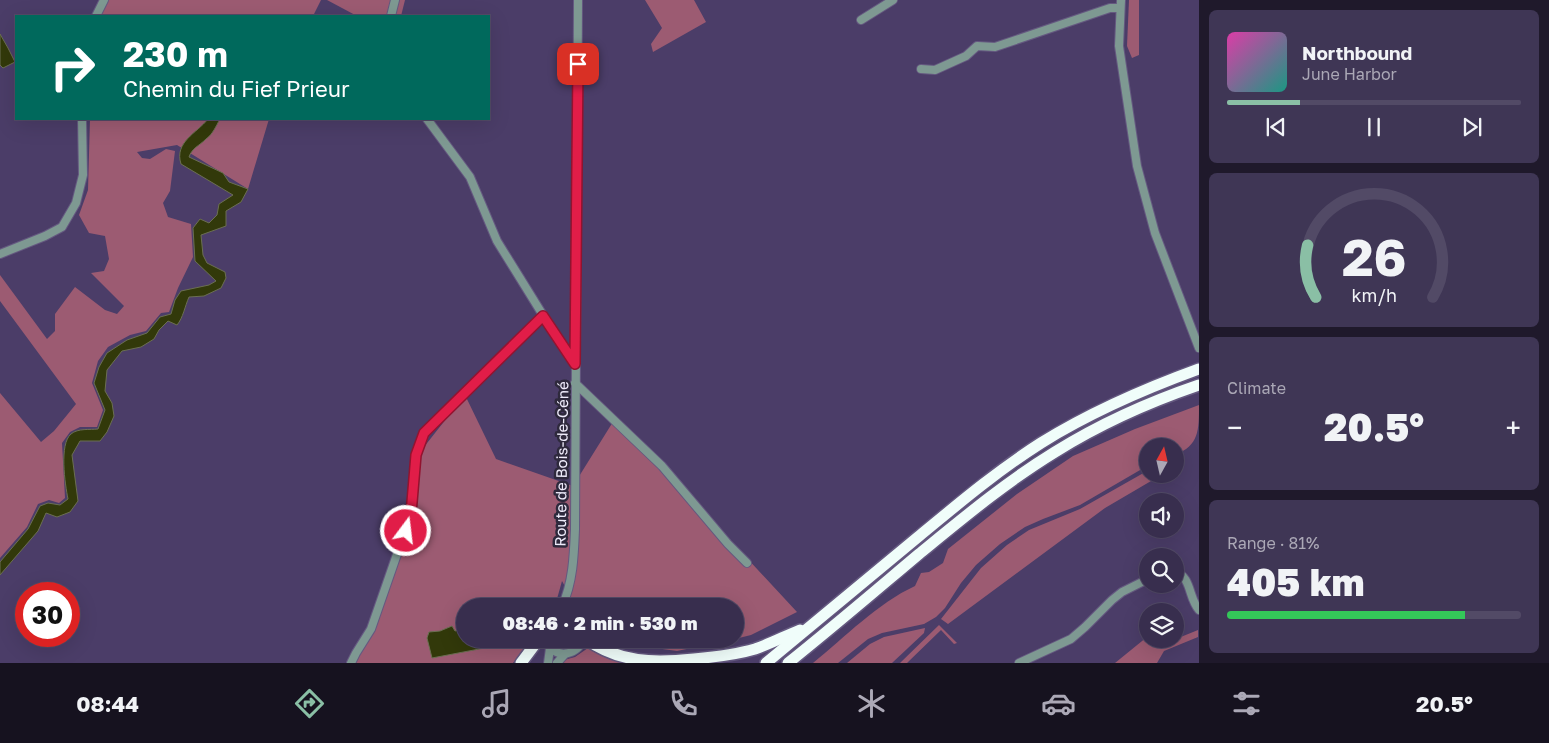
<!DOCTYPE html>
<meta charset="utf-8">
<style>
:root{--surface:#382e4e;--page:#3f3655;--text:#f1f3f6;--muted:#aba8b6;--line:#524a66;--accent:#8abfa5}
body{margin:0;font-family:"Golos Text",sans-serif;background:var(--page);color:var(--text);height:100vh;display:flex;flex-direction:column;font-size:19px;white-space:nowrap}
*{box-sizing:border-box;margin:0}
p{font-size:16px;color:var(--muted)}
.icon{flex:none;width:28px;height:28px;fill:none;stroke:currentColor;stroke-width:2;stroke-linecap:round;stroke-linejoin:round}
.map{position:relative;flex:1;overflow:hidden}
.sheet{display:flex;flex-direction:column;gap:10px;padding:10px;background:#1f192b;width:350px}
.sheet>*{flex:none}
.guide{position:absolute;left:15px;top:15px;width:475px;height:105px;border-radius:0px;box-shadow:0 5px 20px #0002,0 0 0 1px var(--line);background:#00695c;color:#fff;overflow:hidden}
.needle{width:32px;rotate:8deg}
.tools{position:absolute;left:1139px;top:438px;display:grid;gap:10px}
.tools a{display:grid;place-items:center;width:45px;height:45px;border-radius:50%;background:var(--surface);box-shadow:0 5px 20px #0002,0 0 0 1px var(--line);font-size:25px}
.speed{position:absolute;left:15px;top:582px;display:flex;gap:10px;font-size:25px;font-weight:700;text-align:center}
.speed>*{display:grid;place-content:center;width:65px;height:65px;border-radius:50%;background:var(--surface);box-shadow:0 5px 20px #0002,0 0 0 1px var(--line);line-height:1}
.speed .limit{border:8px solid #d22;background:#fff;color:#111}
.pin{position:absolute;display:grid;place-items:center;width:42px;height:42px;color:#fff;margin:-21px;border-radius:10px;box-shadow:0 2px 8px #0006}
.me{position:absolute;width:55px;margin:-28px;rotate:15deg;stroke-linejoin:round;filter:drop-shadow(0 0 4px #0008)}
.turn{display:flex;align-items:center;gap:18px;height:105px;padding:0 25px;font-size:22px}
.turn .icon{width:65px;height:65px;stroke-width:2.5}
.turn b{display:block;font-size:35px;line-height:42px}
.big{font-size:38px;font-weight:800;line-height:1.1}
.sheet .widget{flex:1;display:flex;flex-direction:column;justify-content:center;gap:8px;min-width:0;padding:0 18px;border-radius:8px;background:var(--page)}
.sheet .dial{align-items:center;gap:0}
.dial svg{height:130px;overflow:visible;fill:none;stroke:var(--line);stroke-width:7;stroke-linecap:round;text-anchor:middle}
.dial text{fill:var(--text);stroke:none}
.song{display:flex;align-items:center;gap:15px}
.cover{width:60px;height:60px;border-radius:8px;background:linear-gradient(135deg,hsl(320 70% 55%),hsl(170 70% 35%))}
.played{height:5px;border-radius:2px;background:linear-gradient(90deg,var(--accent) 25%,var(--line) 25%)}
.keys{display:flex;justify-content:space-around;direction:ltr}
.heat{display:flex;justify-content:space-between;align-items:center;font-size:28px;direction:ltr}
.charge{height:8px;border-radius:4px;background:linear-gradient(90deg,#34c759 81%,var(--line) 0)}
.trip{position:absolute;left:456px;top:598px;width:288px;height:50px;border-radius:25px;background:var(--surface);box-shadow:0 5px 20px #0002,0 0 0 1px var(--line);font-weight:800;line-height:50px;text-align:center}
.tabs{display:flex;height:80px;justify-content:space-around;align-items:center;background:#16121f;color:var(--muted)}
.tabs .icon{width:35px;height:35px}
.tabs .active{color:var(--accent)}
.tabs b{font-size:22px;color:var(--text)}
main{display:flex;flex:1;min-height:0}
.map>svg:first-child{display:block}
</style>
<main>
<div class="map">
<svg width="1199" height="663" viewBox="0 0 1199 663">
<rect width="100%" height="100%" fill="#4b3d68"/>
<g fill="#9c5b72">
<polygon points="100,0 321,0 313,16 96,16"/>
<polygon points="327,0 405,0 401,16 357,16"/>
<polygon points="645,0 694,0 706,22 653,52 651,44 662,28"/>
<polygon points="1129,0 1139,0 1139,55 1132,58 1127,46"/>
<polygon points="90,119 269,119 248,189 177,145 137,152 142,158 150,159 166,149 175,151 170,191 163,203 168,217 191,224 193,257 178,288 169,312 161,313 146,331 130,335 108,347 98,361 92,383 103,410 97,427 80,427 70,432 62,443 65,498 59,503 49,500 38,504 27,527 0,558 0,393 41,442 54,431 76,404 0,301 0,275 47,339 55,331 55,314 75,287 105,310 117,314 124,306 91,273 104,271 109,259 105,236 89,233 79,215 88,190"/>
<polygon points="465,395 496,459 573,486 616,417 797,612 751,635 735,639 735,606 576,606 562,581 555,606 465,606 465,639 531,639 513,663 352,663 408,536 420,452"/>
<path d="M1199,405c0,26 0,40 -24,50v-9h-27l-1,20 -67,39 -37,14 -18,8 -25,17 -24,21 -15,18 -16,25 -9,9 -12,7 -42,9 -14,6 -30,24h-25c32,-26 65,-60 102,-77l6,-13 8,-1 14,-9 5,-14 69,-55 56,-38 62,-27z"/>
<polygon points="1147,471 1148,474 1163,474 1105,508 948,624 941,619 981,568 1007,545 1029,530 1080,509"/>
<polygon points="939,625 957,643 954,644 941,630 907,663 900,663"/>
<polygon points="925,628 924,633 892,663 847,663 870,644 884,637"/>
<polygon points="1198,630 1198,637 1164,651 1157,663 1115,663 1147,637 1148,639 1156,639 1161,645"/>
<polygon points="607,639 735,639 677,651 611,642"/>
<polygon points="588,648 616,660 633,663 560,663 564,660 575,657"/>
</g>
<g fill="#32390a" stroke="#6b6f52">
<polygon points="0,34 8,48 15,62 3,68 0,65"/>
<path d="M208,119h12c-4,7 -7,15 -14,20 -7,7 -14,9 -17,18l34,16 6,9 19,7 -7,13 -15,9v15l-25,9 2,20 4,8 18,9 1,6 -5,10 -17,8 -15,1c-4,9 -6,21 -12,28l-9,-4 -9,9 -5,9 -13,8 -19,4 -15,19 -2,21 7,12 2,13 -7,16 -7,9h-20l-8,14 6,46 -8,11 -13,5 -11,-4 -8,18 -38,44v-13l28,-33 12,-23 8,-3 12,2 8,-6c-3,-15 -9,-55 3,-65 7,-6 19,-4 27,-5l7,-19 -11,-27 5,-16 8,-14 20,-13 20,-7 13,-16 11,-3 4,-14 6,-9 28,-6 7,-4 -21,-20 -2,-33 7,-9 9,4 8,-8 2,-11 14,-9 -52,-31c-7,-22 16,-31 27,-45z"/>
<polygon points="452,626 455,631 465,629 465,639 516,639 516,642 432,658 427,638 429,632 440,631"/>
</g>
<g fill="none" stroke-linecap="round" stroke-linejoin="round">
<defs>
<g id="minor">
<polyline points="1121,0 1119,46 1137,166 1155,233 1199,348"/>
<polyline points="96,16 104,0"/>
<polyline points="391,16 395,0"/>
<polyline points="861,20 893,0"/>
<polyline points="921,69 935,70 966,56 977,46 995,47 1110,8 1120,8"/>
<polyline points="427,119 470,177 497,241 559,341 575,364"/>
<polyline points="0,254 45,236 62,227 76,203 83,175 82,119"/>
<polyline points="575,383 662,466 728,544 747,563"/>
<path d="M1175,571c17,7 13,26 24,39"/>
<path d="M562,606c11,-23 12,-51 13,-77l3,-529"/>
<path d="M545,639c6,20 32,19 38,0"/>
<polyline points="351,663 356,653 371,629 411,514 416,455 425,433 543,316"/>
<polyline points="548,663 550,648"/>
<polyline points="557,663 565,654"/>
<polyline points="1019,663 1071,639 1085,627 1112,600 1122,592 1148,579"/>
</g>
<g id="highway">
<path d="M586,639c33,24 68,24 108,20 21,-2 41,-4 61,-10 15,-5 30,-13 45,-19"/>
<polyline points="521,663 539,639"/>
<path d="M766,663c51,-42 101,-84 152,-126 40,-33 79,-66 123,-94 50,-31 103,-54 158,-74"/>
<path d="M788,663c44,-35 87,-72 131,-109 44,-36 87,-72 136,-102 45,-28 94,-50 144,-67"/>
</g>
</defs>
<use href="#minor" stroke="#655980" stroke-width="10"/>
<use href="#highway" stroke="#655980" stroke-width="14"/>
<use href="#minor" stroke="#7e9992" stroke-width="8"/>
<use href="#highway" stroke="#f0fdfa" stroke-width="11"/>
</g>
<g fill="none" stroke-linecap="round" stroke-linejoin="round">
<defs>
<polyline id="route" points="406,531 411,514 416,455 424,433 543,316 575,364 578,64"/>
</defs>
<use href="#route" stroke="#92132f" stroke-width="12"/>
<use href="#route" stroke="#e11d48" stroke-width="9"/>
</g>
<g text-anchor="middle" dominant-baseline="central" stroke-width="5" stroke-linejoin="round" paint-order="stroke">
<g font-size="15" fill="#efecfb" stroke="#2e293c">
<text transform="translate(561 464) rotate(-89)">Route de Bois-de-Céné</text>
</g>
</g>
</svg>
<div class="tools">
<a><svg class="needle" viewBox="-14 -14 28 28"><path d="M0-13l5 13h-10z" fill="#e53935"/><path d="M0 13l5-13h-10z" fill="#aba8b6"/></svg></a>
<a><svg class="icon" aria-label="sound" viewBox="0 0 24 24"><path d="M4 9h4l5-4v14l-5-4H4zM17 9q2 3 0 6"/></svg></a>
<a><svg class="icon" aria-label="search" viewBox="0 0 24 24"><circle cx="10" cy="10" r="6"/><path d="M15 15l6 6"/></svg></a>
<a><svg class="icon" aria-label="layers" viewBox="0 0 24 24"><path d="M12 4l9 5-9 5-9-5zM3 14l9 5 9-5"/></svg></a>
</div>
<div class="speed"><div class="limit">30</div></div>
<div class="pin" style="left:578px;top:64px;background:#d93025"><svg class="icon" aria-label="arrive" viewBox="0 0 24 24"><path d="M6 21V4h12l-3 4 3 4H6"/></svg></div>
<svg class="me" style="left:406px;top:531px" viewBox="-20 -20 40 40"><circle r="17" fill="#e11d48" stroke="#fff" stroke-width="3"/><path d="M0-11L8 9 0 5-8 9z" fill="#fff"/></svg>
<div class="trip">08:46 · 2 min · 530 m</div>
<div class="guide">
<div class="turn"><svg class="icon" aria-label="right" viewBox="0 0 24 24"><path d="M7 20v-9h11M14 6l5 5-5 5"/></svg><div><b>230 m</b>Chemin du Fief Prieur</div></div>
</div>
</div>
<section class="sheet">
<div class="widget">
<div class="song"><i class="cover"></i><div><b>Northbound</b><p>June Harbor</p></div></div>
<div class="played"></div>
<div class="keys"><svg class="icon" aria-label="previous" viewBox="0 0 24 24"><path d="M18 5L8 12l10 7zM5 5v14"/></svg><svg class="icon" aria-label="pause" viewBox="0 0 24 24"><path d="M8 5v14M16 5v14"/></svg><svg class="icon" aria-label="next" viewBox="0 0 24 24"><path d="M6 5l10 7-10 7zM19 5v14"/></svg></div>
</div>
<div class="widget dial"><svg viewBox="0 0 100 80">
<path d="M14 69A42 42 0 1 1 86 69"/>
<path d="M14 69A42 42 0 0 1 9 37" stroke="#8abfa5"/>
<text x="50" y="56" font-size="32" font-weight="700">26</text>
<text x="50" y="72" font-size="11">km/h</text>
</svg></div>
<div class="widget"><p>Climate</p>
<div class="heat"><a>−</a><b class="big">20.5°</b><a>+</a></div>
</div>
<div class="widget"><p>Range · 81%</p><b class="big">405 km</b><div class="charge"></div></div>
</section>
</main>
<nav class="tabs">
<b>08:44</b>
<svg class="icon active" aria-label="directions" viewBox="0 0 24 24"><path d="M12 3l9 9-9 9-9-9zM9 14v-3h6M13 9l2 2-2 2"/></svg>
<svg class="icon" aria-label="music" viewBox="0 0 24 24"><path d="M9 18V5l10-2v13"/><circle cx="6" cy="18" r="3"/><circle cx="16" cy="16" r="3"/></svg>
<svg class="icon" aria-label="phone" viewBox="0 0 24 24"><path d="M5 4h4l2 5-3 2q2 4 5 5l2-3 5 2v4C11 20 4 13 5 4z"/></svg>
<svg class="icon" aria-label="climate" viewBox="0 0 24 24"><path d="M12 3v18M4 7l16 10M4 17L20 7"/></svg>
<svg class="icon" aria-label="car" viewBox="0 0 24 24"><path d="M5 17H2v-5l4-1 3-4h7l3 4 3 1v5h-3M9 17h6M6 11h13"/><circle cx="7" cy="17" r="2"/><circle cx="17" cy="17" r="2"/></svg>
<svg class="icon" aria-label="filters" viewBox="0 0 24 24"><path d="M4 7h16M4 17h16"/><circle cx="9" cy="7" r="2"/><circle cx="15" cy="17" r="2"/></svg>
<b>20.5°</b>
</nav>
